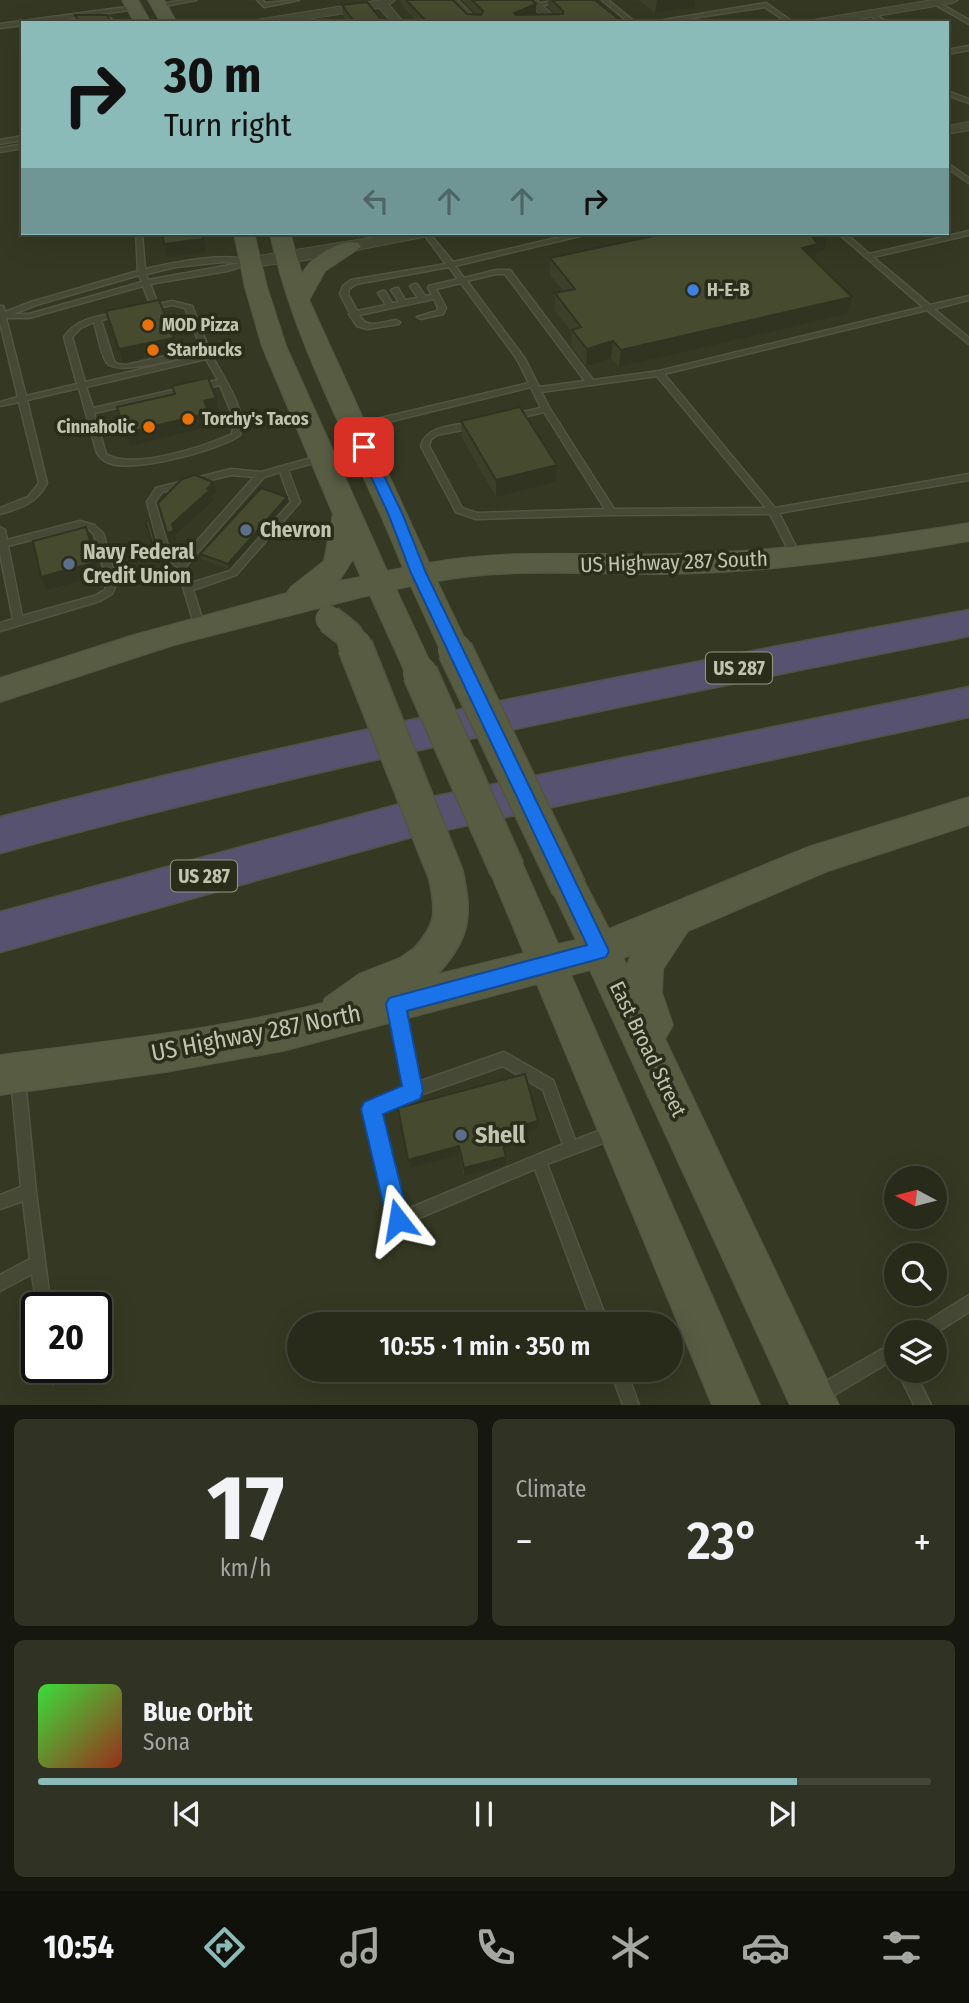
<!DOCTYPE html>
<meta charset="utf-8">
<style>
:root{--surface:#282a1a;--page:#303223;--text:#f1f3f6;--muted:#a5a7a2;--line:#444639;--accent:#8bbbb9}
body{margin:0;font-family:"Fira Sans Condensed",sans-serif;background:var(--page);color:var(--text);height:100vh;display:flex;flex-direction:column;font-size:26px;white-space:nowrap}
*{box-sizing:border-box;margin:0}
p{font-size:23px;color:var(--muted)}
.icon{flex:none;width:38px;height:38px;fill:none;stroke:currentColor;stroke-width:2;stroke-linecap:round;stroke-linejoin:round}
.map{position:relative;height:1405px;overflow:hidden}
.drawer{display:flex;flex-direction:column;gap:14px;padding:14px;background:#16170e;flex:1}
.drawer>*{flex:none}
.banner{position:absolute;left:21px;top:21px;width:928px;height:214px;border-radius:0px;box-shadow:0 7px 28px #0002,0 0 0 2px var(--line);background:#8bbbb9;color:#111;overflow:hidden}
.needle{width:46px;rotate:277deg}
.buttons{position:absolute;left:884px;top:1166px;display:grid;gap:14px}
.buttons a{display:grid;place-items:center;width:63px;height:63px;border-radius:50%;background:var(--surface);box-shadow:0 7px 28px #0002,0 0 0 2px var(--line);font-size:35px}
.speed{position:absolute;left:21px;top:1292px;display:flex;gap:14px;font-size:35px;font-weight:700;text-align:center}
.speed>*{display:grid;place-content:center;width:91px;height:91px;border-radius:50%;background:var(--surface);box-shadow:0 7px 28px #0002,0 0 0 2px var(--line);line-height:1}
.speed .limit{border:4px solid #111;border-radius:10px;background:#fff;color:#111}
.pin{position:absolute;display:grid;place-items:center;width:60px;height:60px;color:#fff;margin:-30px;border-radius:14px;box-shadow:0 4px 10px #0006}
.me{position:absolute;width:77px;margin:-38px;rotate:346deg;stroke-linejoin:round;filter:drop-shadow(0 0 5px #0008)}
.turn{display:flex;align-items:center;gap:24px;height:147px;padding:0 28px;font-size:32px}
.turn .icon{width:91px;height:91px;stroke-width:2.5}
.turn b{display:block;font-size:49px;line-height:60px}
.lanes{display:flex;align-items:center;height:66px;padding:0 28px;background:#0003;justify-content:center;gap:35px;direction:ltr}
.lanes .off{opacity:.35}
.big{font-size:52px;font-weight:600;line-height:1.1}
.drawer .card{flex:1;display:flex;flex-direction:column;justify-content:center;gap:10px;min-width:0;padding:0 24px;border-radius:10px;background:var(--page)}
.drawer .dial{align-items:center;gap:0}
.dial b{font-size:91px;line-height:1}
.song{display:flex;align-items:center;gap:21px}
.cover{width:84px;height:84px;border-radius:10px;background:linear-gradient(135deg,hsl(120 70% 55%),hsl(10 70% 35%))}
.played{height:7px;border-radius:4px;background:linear-gradient(90deg,var(--accent) 85%,var(--line) 85%)}
.keys{display:flex;justify-content:space-around;direction:ltr}
.heat{display:flex;justify-content:space-between;align-items:center;font-size:38px;direction:ltr}
.drawer .tiles{flex:1;display:grid;gap:14px;grid-template-columns:1fr 1fr}
.card:last-child{grid-column:span 2}
.trip{position:absolute;left:287px;top:1312px;width:396px;height:70px;border-radius:35px;background:var(--surface);box-shadow:0 7px 28px #0002,0 0 0 2px var(--line);font-weight:600;line-height:70px;text-align:center}
.tab-bar{display:flex;height:112px;justify-content:space-around;align-items:center;background:#10110a;color:var(--muted)}
.tab-bar .icon{width:49px;height:49px}
.tab-bar .active{color:var(--accent)}
.tab-bar b{font-size:32px;color:var(--text)}
.map>svg:first-child{display:block}
</style>
<div class="map">
<svg width="969" height="1405" viewBox="0 0 969 1405">
<rect width="100%" height="100%" fill="#353822"/>
<g fill="none" stroke-linecap="round" stroke-linejoin="round">
<defs>
<g id="lane">
<polygon points="183,0 196,0 160,7 157,5"/>
<polygon points="257,0 263,0 265,3 299,0 264,7"/>
<polygon points="557,0 569,0 535,7 532,5"/>
<polygon points="602,0 608,0 636,23 630,23"/>
<polygon points="936,1 969,20 969,24 934,4"/>
<polygon points="766,3 794,23 788,23 765,7 659,23 646,23"/>
<polygon points="134,6 136,9 36,23 23,23 23,25 0,28 0,24"/>
<polygon points="870,11 872,12 888,23 882,23 868,14"/>
<polygon points="110,18 116,23 85,23 87,21"/>
<polygon points="969,46 969,50 947,54 947,50"/>
<polygon points="947,91 969,99 969,103 947,95"/>
<polygon points="23,136 23,140 0,144 0,140"/>
<polygon points="23,144 23,148 0,152 0,148"/>
<polygon points="947,163 969,178 969,183 947,168"/>
<path d="M969,231v4l-96,22 57,48 39,-9v4l-35,9 35,29v6l-42,-34 -263,64 111,134 194,-34v6l-190,33 22,44 -2,2h-6l-23,-45 -159,1 -135,4 -20,-7 -35,-66c5,-21 35,-20 53,-24l3,1v4l-40,8 -6,4 -2,7 33,62 15,5 128,-4 -61,-97 -33,8 -4,-3 1,-2 33,-7 -10,-21 -176,43 -4,-3 4,-3 174,-41 -12,-24 -56,-76 -25,6 10,19 -3,6 -22,5 -4,-2 20,-6 1,-3 -4,-9 -75,16c8,15 22,7 37,5l4,2 -1,2 -32,5 -10,-3 -8,-12 1,-1 -10,-19 3,-8 8,-6 95,-16 -23,-31h6l24,29 125,-29h11l-1,1 -133,32 9,12 32,-8h14l83,110 66,-9 264,-64 -85,-74h7l24,21zM449,267l9,12 -29,7 -1,2 4,7 -7,1 -8,-12h-3l-4,2 8,12 -13,2 -7,-12h-3l-4,2 8,12 -7,1 -7,-12h-3l-4,2 8,12 -29,6 -9,-17 1,-5 7,-5zM496,274h9l80,107 -46,6 -14,-28 -58,-78zM657,376l109,132 -152,1 -64,-100 -9,-17z"/>
<path d="M136,233h6l3,36c32,-7 82,-18 111,-7l-29,9 -77,13 8,20 14,-3 20,5c6,16 12,31 19,47 11,25 36,53 29,82 -20,15 -107,38 -131,28 -6,-2 -9,-5 -12,-10l-18,-65 -52,12 20,83c-10,20 -26,25 -47,31v-6l28,-11 11,-14 -20,-81 -19,4v-4l18,-5 -18,-74v-17h3l2,6 26,-10 107,-31zM222,262l19,1 -93,17 -2,-6 30,-7zM139,275l3,7 -113,32h-16l23,-9zM143,286l9,23 20,-4 13,3 16,40 -75,17 -9,-1 -3,-3 -13,-41 25,-6 -4,-2c-22,4 -44,5 -58,25l13,47 -51,12 -20,-78h23zM94,322c3,10 7,33 13,41 10,14 79,-7 95,-11l2,3 -119,27 -13,-45 9,-9zM206,359l12,21 -125,28 -7,-21zM220,385l14,34 -2,15c-27,12 -99,37 -126,20l-12,-41z"/>
<path d="M322,455l4,3 -1,2 -37,10 12,32 -64,73 -43,15 12,37 -5,4 -4,-1 -19,-63 -17,-16 -13,-49 9,-14 75,-19 30,3zM280,472l11,30 -61,69 -39,12 -5,-17 78,-89zM231,475l23,2 -73,82 -12,-9 -14,-48 7,-10z"/>
<path d="M80,521l14,4 9,8 14,49 -5,12 -12,7 -100,30v-8l13,-4 -13,-65v-27l5,3 2,10zM80,527l8,2 6,5 13,48 -2,8 -11,6 -72,20 -14,-70z"/>
<path d="M397,1002l5,2 1,4 15,74 86,-30 49,28 22,60 39,-15 5,2 2,5 -2,5 -72,27 62,161h-16l-58,-156 -137,58 -5,-2 -29,-116 2,-5 40,-17 -15,-79 1,-4zM503,1066l40,24 20,54 -160,67 -24,-98 35,-16z"/>
<polygon points="18,1072 23,1074 25,1079 36,1192 51,1307 37,1308 32,1274 0,1291 0,1275 30,1259 23,1201 0,1209 0,1195 21,1187 11,1079 13,1074"/>
<polygon points="969,1295 969,1312 934,1334 934,1332 915,1332 918,1327"/>
<polygon points="896,1341 896,1358 826,1400 820,1402 814,1400 812,1394 814,1388"/>
<polygon points="44,1367 60,1367 61,1376 59,1382 53,1384 47,1382"/>
<polygon points="610,1370 626,1370 639,1405 623,1405"/>
<polygon points="897,1370 914,1370 931,1405 914,1405"/>
</g>
<g id="street">
<polygon points="381,0 395,0 389,5 404,23 393,23 379,8 280,23 251,23 256,20"/>
<polygon points="447,0 458,0 481,23 469,23"/>
<polygon points="525,0 537,0 561,23 549,23"/>
<polygon points="933,0 958,0 953,3 835,23 808,23 813,20"/>
<polygon points="969,122 969,130 947,134 947,126"/>
<polygon points="400,233 430,233 423,237 306,260 252,267 244,262 252,257"/>
</g>
<g id="secondary">
<polygon points="122,0 138,0 151,23 135,23"/>
<polygon points="148,0 164,0 177,23 161,23"/>
<path d="M234,233h20l13,54 19,59 101,225 16,-3c-44,-112 -108,-217 -133,-335h20l12,41c8,-16 38,-36 56,-31l3,4 -36,24 -16,29 120,263c81,-15 163,-7 244,-9 100,-2 198,-15 296,-31v18c-98,17 -197,31 -297,33 -78,1 -158,-7 -235,7l33,69 -4,8 -11,3 -11,-3 -33,-72 -15,3 39,84 -4,8 -11,4 -11,-4 -39,-86 -196,50 -174,57v-24l130,-42 157,-43 4,-6 33,-26 9,-47 -71,-168 -17,-59zM353,559l8,18 -22,4z"/>
<path d="M969,797v28l-141,46 -140,60 -25,38 -1,24 11,32 -8,14 174,366h-49l-200,-435 -19,5 189,430h-48l-175,-421 -254,67 -117,21 -166,23v-40c108,-14 217,-25 323,-52l2,-5 34,-24 41,-16 14,-10 13,-5 13,5 6,12 -8,14 86,-21 -35,-84 5,-11 13,-4 13,4 38,86 18,-4 -25,-52 5,-11 13,-5 13,5 27,52 199,-82zM631,955l-4,10 -4,-7z"/>
</g>
<g id="highway">
<path d="M969,610v26c-325,65 -649,129 -969,217v-36c320,-84 644,-146 969,-207z"/>
<polygon points="969,687 969,717 408,838 0,952 0,912 408,802"/>
</g>
</defs>
<use href="#lane" stroke="#525541" stroke-width="3"/>
<use href="#street" stroke="#525541" stroke-width="2"/>
<use href="#secondary" stroke="#525541" stroke-width="2"/>
<use href="#highway" stroke="#515340" stroke-width="3"/>
<use href="#lane" fill="#464935" fill-rule="evenodd"/>
<use href="#street" fill="#464935" fill-rule="evenodd"/>
<use href="#secondary" fill="#575c43" fill-rule="evenodd"/>
<use href="#highway" fill="#57526f" fill-rule="evenodd"/>
<defs>
<polyline id="secondary-bridge-far1" points="329,619 348,634 356,648"/>
<g id="secondary-bridge">
<path d="M355,646l91,229c8,38 8,55 -19,85"/>
<polyline points="455,650 569,888"/>
<polyline points="420,673 507,869"/>
</g>
</defs>
<use href="#secondary-bridge-far1" stroke="#525541" stroke-width="30" stroke-linecap="butt"/>
<use href="#secondary-bridge" stroke="#525541" stroke-width="37" stroke-linecap="butt"/>
<use href="#secondary-bridge-far1" stroke="#575c43" stroke-width="27"/>
<use href="#secondary-bridge" stroke="#575c43" stroke-width="34"/>
</g>
<g fill="#3c4028">
<polygon points="400,0 453,0 467,14 477,15 462,0 532,0 536,4 536,15 556,15 548,7 548,0 595,0 621,23 418,23 401,4"/>
<polygon points="638,0 695,0 695,7 655,13"/>
<polygon points="342,5 384,23 348,23 343,16"/>
<polygon points="644,233 827,233 828,234 824,250 816,253 814,260 852,297 847,314 619,367 611,358 586,366 571,346 572,333 554,310 555,293 563,291 550,275 550,258 646,237"/>
<polygon points="461,421 557,465 556,482 496,497 462,438"/>
<polygon points="288,501 229,569 201,559 200,554"/>
<polygon points="398,1108 537,1129 501,1139 506,1165 464,1176 459,1155 410,1168"/>
</g>
<g fill="#313421">
<polygon points="657,0 695,0 695,7 655,13"/>
<polygon points="536,4 536,15 515,23 514,13"/>
<polygon points="203,233 206,252 167,257 164,244"/>
<polygon points="828,234 824,250 816,253 814,261 802,248 813,238"/>
<polygon points="852,297 847,314 619,367 621,350"/>
<polygon points="174,338 177,351 123,362 119,349"/>
<polygon points="613,341 611,358 586,366 587,349"/>
<polygon points="216,398 219,411 209,414 212,426 130,446 126,433 204,401"/>
<polygon points="557,465 556,482 496,497 496,480"/>
<polygon points="213,482 216,492 212,496 213,501 175,535 177,542 170,543 167,533 172,524"/>
<polygon points="287,497 288,501 229,569 228,564"/>
<polygon points="86,527 91,540 100,575 47,590 41,577"/>
<polygon points="538,1121 537,1129 499,1140 499,1131"/>
<polygon points="459,1146 459,1155 410,1168 408,1160"/>
<polygon points="506,1157 506,1165 464,1176 464,1168"/>
</g>
<g fill="#464a2f" stroke="#313421" stroke-width="2">
<polygon points="406,0 453,0 467,14 481,15 483,11 472,0 532,0 536,4 514,13 516,15 563,14 563,11 552,0 595,0 621,21 608,23 428,23"/>
<polygon points="367,2 384,23 355,23 342,5"/>
<polygon points="75,15 107,15 111,23 79,23"/>
<polygon points="162,233 202,233 203,239 164,244"/>
<polygon points="656,233 827,233 828,234 813,238 818,244 802,248 852,297 621,350 613,341 587,349 572,330 581,327 555,293 575,289 550,258 658,235"/>
<polygon points="159,300 174,338 119,349 106,311"/>
<polygon points="208,378 216,398 204,401 209,413 126,433 117,407 175,394 172,386"/>
<polygon points="520,407 557,465 496,480 461,421"/>
<polygon points="195,475 213,482 207,489 210,490 172,524 174,531 167,533 158,503 182,479"/>
<polygon points="261,488 287,497 228,564 200,554"/>
<polygon points="149,520 155,542 152,543 146,522"/>
<polygon points="86,527 96,562 41,577 33,541"/>
<polygon points="525,1074 538,1121 499,1131 506,1157 464,1168 459,1146 408,1160 398,1108"/>
</g>
<polygon fill="#1a73e8" stroke="#114b97" stroke-width="2" points="364,443 370,447 402,513 426,573 609,951 606,957 599,959 407,1011 423,1091 420,1099 383,1114 409,1220 406,1228 398,1231 391,1228 387,1220 361,1109 364,1102 402,1086 386,1004 389,998 587,945 411,573 388,513 357,447"/>
<circle fill="#3f7fe0" stroke="#2b2d1b" stroke-width="2.5" cx="693" cy="290" r="7"/>
<g fill="#e8710a" stroke="#2b2d1b" stroke-width="2.5">
<circle cx="148" cy="325" r="7"/>
<circle cx="153" cy="350" r="7"/>
<circle cx="188" cy="419" r="7"/>
<circle cx="149" cy="427" r="7"/>
</g>
<g fill="#5c6f8a" stroke="#2b2d1b" stroke-width="2.5">
<circle cx="246" cy="530" r="7"/>
<circle cx="69" cy="564" r="7"/>
<circle cx="461" cy="1135" r="7"/>
</g>
<g text-anchor="middle" dominant-baseline="central" stroke-width="7" stroke-linejoin="round" paint-order="stroke">
<g font-size="18" font-weight="bold" fill="#c1c5b0" stroke="#2b2d1b" text-anchor="start">
<text x="707" y="290">H-E-B</text>
<text x="162" y="325">MOD Pizza</text>
<text x="167" y="350">Starbucks</text>
<text x="202" y="419">Torchy's Tacos</text>
<text x="135" y="427" text-anchor="end">Cinnaholic</text>
</g>
<g fill="#2b2d1b" stroke="#949783" stroke-width="2">
<rect x="706" y="652.5" width="66" height="31" rx="5"/>
<rect x="171" y="860.5" width="66" height="31" rx="5"/>
</g>
<g font-size="19" font-weight="bold" fill="#c1c5b0">
<text x="739" y="668">US 287</text>
<text x="204" y="876">US 287</text>
</g>
<g font-size="21" font-weight="bold" fill="#c1c5b0" stroke="#2b2d1b" text-anchor="start">
<text x="260" y="530">Chevron</text>
<text x="83" y="552">Navy Federal<tspan x="83" dy="24">Credit Union</tspan></text>
</g>
<g font-size="21" fill="#c1c5b0" stroke="#2b2d1b">
<text transform="translate(674 562) rotate(-2)">US Highway 287 South</text>
<text transform="translate(648 1049) rotate(64)">East Broad Street</text>
</g>
<g font-size="24" fill="#c1c5b0" stroke="#2b2d1b">
<text transform="translate(256 1033) rotate(-11)">US Highway 287 North</text>
</g>
<g font-size="24" font-weight="bold" fill="#c1c5b0" stroke="#2b2d1b" text-anchor="start">
<text x="475" y="1135">Shell</text>
</g>
</g>
</svg>
<div class="buttons">
<a><svg class="needle" viewBox="-14 -14 28 28"><path d="M0-13l5 13h-10z" fill="#e53935"/><path d="M0 13l5-13h-10z" fill="#a5a7a2"/></svg></a>
<a><svg class="icon" aria-label="search" viewBox="0 0 24 24"><circle cx="10" cy="10" r="6"/><path d="M15 15l6 6"/></svg></a>
<a><svg class="icon" aria-label="layers" viewBox="0 0 24 24"><path d="M12 4l9 5-9 5-9-5zM3 14l9 5 9-5"/></svg></a>
</div>
<div class="speed"><div class="limit">20</div></div>
<div class="pin" style="left:364px;top:447px;background:#d93025"><svg class="icon" aria-label="arrive" viewBox="0 0 24 24"><path d="M6 21V4h12l-3 4 3 4H6"/></svg></div>
<svg class="me" style="left:398px;top:1220px" viewBox="-20 -20 40 40"><path d="M0-17L14 15 0 8-14 15z" fill="#1a73e8" stroke="#fff" stroke-width="4"/></svg>
<div class="trip">10:55 · 1 min · 350 m</div>
<div class="banner">
<div class="turn"><svg class="icon" aria-label="right" viewBox="0 0 24 24"><path d="M7 20v-9h11M14 6l5 5-5 5"/></svg><div><b>30 m</b>Turn right</div></div>
<div class="lanes"><svg class="icon off" aria-label="left" viewBox="0 0 24 24"><path d="M17 20v-9H6M10 6l-5 5 5 5"/></svg><svg class="icon off" aria-label="ahead" viewBox="0 0 24 24"><path d="M12 20V5M6 11l6-6 6 6"/></svg><svg class="icon off" aria-label="ahead" viewBox="0 0 24 24"><path d="M12 20V5M6 11l6-6 6 6"/></svg><svg class="icon" aria-label="right" viewBox="0 0 24 24"><path d="M7 20v-9h11M14 6l5 5-5 5"/></svg></div>
</div>
</div>
<section class="drawer">
<div class="tiles">
<div class="card dial"><b>17</b><p>km/h</p></div>
<div class="card"><p>Climate</p>
<div class="heat"><a>−</a><b class="big">23°</b><a>+</a></div>
</div>
<div class="card">
<div class="song"><i class="cover"></i><div><b>Blue Orbit</b><p>Sona</p></div></div>
<div class="played"></div>
<div class="keys"><svg class="icon" aria-label="previous" viewBox="0 0 24 24"><path d="M18 5L8 12l10 7zM5 5v14"/></svg><svg class="icon" aria-label="pause" viewBox="0 0 24 24"><path d="M8 5v14M16 5v14"/></svg><svg class="icon" aria-label="next" viewBox="0 0 24 24"><path d="M6 5l10 7-10 7zM19 5v14"/></svg></div>
</div>
</div>
</section>
<nav class="tab-bar">
<b>10:54</b>
<svg class="icon active" aria-label="directions" viewBox="0 0 24 24"><path d="M12 3l9 9-9 9-9-9zM9 14v-3h6M13 9l2 2-2 2"/></svg>
<svg class="icon" aria-label="music" viewBox="0 0 24 24"><path d="M9 18V5l10-2v13"/><circle cx="6" cy="18" r="3"/><circle cx="16" cy="16" r="3"/></svg>
<svg class="icon" aria-label="phone" viewBox="0 0 24 24"><path d="M5 4h4l2 5-3 2q2 4 5 5l2-3 5 2v4C11 20 4 13 5 4z"/></svg>
<svg class="icon" aria-label="climate" viewBox="0 0 24 24"><path d="M12 3v18M4 7l16 10M4 17L20 7"/></svg>
<svg class="icon" aria-label="car" viewBox="0 0 24 24"><path d="M5 17H2v-5l4-1 3-4h7l3 4 3 1v5h-3M9 17h6M6 11h13"/><circle cx="7" cy="17" r="2"/><circle cx="17" cy="17" r="2"/></svg>
<svg class="icon" aria-label="filters" viewBox="0 0 24 24"><path d="M4 7h16M4 17h16"/><circle cx="9" cy="7" r="2"/><circle cx="15" cy="17" r="2"/></svg>
</nav>
